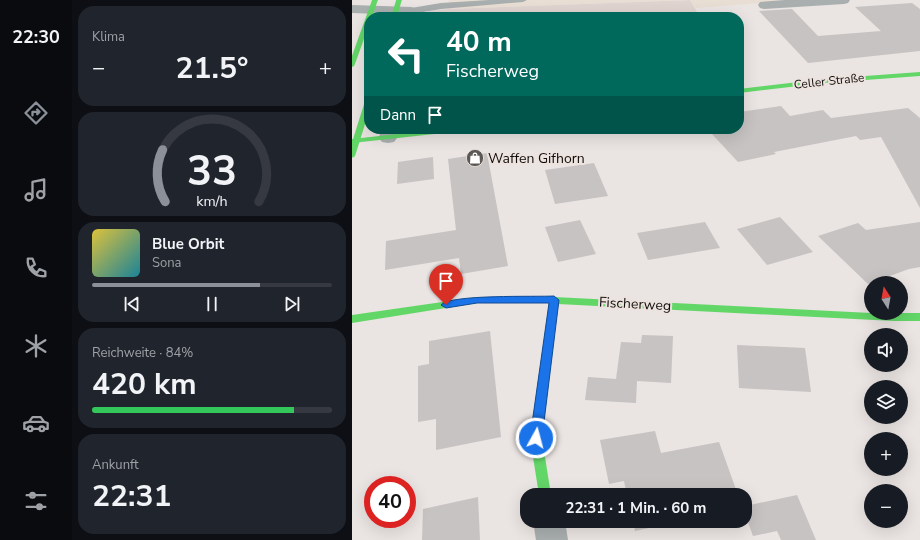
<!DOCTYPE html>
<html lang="de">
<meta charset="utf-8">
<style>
:root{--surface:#171b24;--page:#20242c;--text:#f1f3f6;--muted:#9ea1a6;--line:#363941;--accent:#8c9099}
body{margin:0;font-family:"Nunito Sans",sans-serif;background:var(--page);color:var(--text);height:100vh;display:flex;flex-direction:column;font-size:15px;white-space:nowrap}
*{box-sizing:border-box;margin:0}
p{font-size:13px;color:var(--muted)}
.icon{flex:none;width:22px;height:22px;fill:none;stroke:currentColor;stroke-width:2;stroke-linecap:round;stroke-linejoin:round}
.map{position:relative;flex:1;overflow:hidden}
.sheet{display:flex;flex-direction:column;gap:6px;padding:6px;background:#0d0f14;width:280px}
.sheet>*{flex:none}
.banner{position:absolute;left:12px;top:12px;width:380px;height:122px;border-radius:16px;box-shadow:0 4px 16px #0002;background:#00695c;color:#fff;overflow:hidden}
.needle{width:26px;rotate:349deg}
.tools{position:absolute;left:512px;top:276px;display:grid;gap:8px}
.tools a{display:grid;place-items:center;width:44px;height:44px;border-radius:50%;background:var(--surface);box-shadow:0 4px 16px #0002;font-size:20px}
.speed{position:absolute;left:12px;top:476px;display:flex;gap:8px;font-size:20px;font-weight:700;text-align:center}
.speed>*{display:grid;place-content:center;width:52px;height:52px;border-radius:50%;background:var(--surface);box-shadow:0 4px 16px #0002;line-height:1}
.speed .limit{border:6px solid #d22;background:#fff;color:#111}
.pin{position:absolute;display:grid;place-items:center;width:34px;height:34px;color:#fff;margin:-41px -17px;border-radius:50% 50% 50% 0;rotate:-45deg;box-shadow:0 0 4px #0007}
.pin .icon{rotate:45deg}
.me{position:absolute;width:44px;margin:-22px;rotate:7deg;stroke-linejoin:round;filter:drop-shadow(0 0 3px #0008)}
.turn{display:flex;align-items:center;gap:14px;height:84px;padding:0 16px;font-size:18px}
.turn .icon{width:52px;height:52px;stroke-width:2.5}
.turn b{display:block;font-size:28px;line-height:34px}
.then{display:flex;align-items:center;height:38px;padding:0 16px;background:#0003;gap:8px;font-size:15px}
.big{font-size:30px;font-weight:700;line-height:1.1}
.sheet .tile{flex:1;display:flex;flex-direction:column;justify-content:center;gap:6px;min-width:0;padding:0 14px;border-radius:16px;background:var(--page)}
.sheet .dial{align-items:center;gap:0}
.dial svg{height:104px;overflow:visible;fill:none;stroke:var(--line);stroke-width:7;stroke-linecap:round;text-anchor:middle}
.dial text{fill:var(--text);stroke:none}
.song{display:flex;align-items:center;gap:12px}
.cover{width:48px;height:48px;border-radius:6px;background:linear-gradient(135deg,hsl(50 70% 55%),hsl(190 70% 35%))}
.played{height:4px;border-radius:2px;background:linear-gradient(90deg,var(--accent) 70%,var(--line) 70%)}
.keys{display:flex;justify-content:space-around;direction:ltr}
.heat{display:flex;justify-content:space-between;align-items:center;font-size:22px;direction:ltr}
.charge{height:6px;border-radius:3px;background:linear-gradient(90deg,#34c759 84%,var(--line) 0)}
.trip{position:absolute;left:168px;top:488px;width:232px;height:40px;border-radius:16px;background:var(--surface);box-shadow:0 4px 16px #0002;font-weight:700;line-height:40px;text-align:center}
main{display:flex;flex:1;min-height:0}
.tab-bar{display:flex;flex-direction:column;width:72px;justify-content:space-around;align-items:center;background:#090b0e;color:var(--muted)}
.tab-bar .icon{width:28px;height:28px}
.tab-bar .current{color:var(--accent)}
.tab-bar b{font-size:18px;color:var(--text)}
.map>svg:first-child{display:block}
</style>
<main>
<nav class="tab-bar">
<b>22:30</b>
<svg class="icon current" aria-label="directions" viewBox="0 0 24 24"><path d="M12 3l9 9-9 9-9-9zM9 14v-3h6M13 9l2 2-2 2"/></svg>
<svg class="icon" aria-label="music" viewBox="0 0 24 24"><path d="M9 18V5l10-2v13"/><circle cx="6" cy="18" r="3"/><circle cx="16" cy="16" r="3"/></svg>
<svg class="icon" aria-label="phone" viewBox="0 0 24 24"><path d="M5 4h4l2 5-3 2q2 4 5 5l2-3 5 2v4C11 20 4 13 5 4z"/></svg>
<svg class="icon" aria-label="climate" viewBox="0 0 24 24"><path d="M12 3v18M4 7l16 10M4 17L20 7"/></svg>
<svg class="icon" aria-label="car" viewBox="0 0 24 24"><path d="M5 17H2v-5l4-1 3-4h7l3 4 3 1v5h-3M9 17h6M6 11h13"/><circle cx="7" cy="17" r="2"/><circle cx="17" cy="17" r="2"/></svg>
<svg class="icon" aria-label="filters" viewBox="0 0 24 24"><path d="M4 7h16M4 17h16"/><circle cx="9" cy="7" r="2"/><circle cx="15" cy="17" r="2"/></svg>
</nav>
<section class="sheet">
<div class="tile"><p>Klima</p>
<div class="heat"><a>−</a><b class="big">21.5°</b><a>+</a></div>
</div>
<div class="tile dial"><svg viewBox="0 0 100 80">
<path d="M14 69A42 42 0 1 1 86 69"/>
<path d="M14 69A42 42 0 0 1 12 29" stroke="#8c9099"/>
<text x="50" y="56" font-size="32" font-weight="700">33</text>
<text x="50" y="72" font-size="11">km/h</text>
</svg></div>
<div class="tile">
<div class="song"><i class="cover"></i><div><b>Blue Orbit</b><p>Sona</p></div></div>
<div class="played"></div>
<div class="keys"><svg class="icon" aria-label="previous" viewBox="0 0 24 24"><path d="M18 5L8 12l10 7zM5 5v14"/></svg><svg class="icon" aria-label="pause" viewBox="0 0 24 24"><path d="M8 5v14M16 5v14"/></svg><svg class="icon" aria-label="next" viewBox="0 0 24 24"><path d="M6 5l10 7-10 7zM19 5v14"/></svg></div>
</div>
<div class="tile"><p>Reichweite · 84%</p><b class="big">420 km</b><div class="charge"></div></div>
<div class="tile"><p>Ankunft</p><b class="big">22:31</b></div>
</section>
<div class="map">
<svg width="568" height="540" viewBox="0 0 568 540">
<rect width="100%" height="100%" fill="#eae4e2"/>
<polygon fill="#e0d4d0" points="338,0 348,17 75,17 76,11 97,9"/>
<polygon fill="#e8ded3" points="97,0 446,0 344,8 338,0 97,9"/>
<g fill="#c7c3c3">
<polygon points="560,3 568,9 568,51 456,63 407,11 440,9 466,36 529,31 503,7"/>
<polygon points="429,106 438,116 471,110 479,118 556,108 568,118 568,208 529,137 508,140 504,136 422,152 424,154 386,162 360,134 387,129 387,112"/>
<polygon points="135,153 156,266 109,274 107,258 33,270 34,241 104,230 96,159"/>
<polygon points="81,157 82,179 45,184 46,162"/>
<polygon points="242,163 256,196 203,204 193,170"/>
<polygon points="428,217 461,252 415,265 385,229"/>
<polygon points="228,220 244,254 206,262 193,227"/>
<polygon points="353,222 368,248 296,260 285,233"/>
<polygon points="568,222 568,267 557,269 516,284 466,236 506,223 514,230"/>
<polygon points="138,331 149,437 84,450 84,419 66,422 66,366 77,364 77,341"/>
<polygon points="290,335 321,336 319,383 285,381 284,403 233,400 236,377 264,379 269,342 289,343"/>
<polygon points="385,345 453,348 459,392 387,388"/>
<polygon points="303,431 309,453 367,442 386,495 275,495 272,481 257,484 248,440"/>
<polygon points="445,495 464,540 429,540 425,531 401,536 393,514 393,506"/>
<polygon points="126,497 128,540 70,540 71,509"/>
<polygon points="281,521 330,521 283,531"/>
</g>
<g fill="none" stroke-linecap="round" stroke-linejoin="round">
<polygon fill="#a9aeaf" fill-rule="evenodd" points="137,0 175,0 171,2 89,9 59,14 55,11 59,8 89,3"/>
<g fill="#a9aeaf" fill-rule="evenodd">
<polygon points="433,0 498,0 496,3 492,4 412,9 408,8 406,5 408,2"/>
<polygon points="0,5 59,7 63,8 65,11 65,17 53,17 53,15 0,13"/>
<polygon points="29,129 45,129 45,138 42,142 36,143 30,142 27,138"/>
<polygon points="181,521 213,521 216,540 184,540"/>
</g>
<g fill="#63d668" fill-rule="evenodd">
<polygon points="568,72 568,76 472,83 387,93 387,89 472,79"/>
<polygon points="91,129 113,129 110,131 0,143 0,139"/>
<polygon points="125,297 202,297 519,313 568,313 568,321 542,321 206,304 190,438 199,495 187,495 178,438 197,303 125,303 0,323 0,315"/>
</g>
<g stroke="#63d668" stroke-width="5.5">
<polyline points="42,17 47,0"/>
<polyline points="0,64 23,0"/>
</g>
<polyline stroke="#63d668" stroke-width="7" points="0,154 17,100"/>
</g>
<path fill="#1a73e8" stroke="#114b97" d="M202,296l5,4 -17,138 -2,4 -4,1 -4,-1 -2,-4 19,-135h-72l-31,5 -5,-3c8,-11 96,-8 113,-9z"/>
<defs>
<symbol id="shop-disc" viewBox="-11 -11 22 22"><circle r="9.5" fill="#5c5856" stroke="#ede3de"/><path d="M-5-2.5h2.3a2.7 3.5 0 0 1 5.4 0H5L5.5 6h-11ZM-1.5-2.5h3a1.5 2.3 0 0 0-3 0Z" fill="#fff"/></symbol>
</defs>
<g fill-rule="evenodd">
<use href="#shop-disc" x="113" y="148" width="20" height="20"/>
</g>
<g text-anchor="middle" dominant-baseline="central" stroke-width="4" stroke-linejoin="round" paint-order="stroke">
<g font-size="12" fill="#100d0b" stroke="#ede3de">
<text transform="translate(477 81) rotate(-6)">Celler Straße</text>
</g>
<g font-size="14" fill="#100d0b" stroke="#ede3de" text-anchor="start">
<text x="136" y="158">Waffen Gifhorn</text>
</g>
<g font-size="14" fill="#100d0b" stroke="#ede3de">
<text transform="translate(283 304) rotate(3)">Fischerweg</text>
</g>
</g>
</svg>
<div class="tools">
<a><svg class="needle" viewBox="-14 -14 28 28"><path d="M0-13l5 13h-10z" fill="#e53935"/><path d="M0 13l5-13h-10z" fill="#9ea1a6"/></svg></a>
<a><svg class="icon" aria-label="sound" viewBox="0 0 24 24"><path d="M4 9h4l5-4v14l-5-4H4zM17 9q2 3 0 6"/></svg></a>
<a><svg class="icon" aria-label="layers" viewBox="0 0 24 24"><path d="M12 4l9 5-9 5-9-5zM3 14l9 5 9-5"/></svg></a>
<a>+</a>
<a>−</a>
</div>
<div class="speed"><div class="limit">40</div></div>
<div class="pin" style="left:94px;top:305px;background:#d93025"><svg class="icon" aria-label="arrive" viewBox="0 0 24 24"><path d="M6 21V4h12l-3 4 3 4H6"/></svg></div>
<svg class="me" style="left:184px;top:438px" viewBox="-20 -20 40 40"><circle r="17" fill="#1a73e8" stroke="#fff" stroke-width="3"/><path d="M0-11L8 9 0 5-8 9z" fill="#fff"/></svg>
<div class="trip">22:31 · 1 Min. · 60 m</div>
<div class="banner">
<div class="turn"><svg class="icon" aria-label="left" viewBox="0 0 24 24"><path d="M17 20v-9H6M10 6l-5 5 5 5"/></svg><div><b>40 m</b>Fischerweg</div></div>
<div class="then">Dann<svg class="icon" aria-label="arrive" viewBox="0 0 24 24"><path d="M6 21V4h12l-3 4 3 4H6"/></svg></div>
</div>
</div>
</main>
